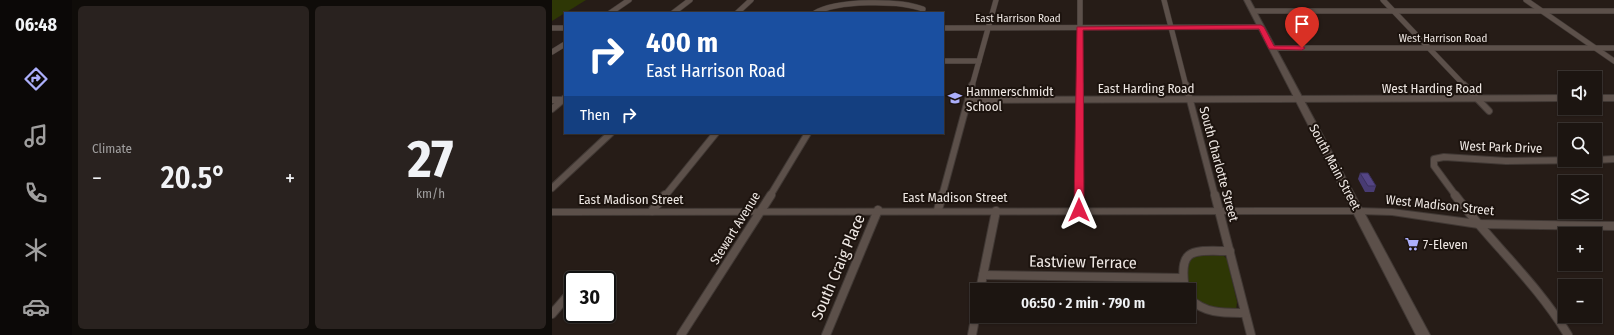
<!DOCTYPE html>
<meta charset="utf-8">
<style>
:root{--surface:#1c1511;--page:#29221f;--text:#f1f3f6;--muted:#a09f9f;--line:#3a3431;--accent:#acaffb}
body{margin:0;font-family:"Fira Sans Condensed",sans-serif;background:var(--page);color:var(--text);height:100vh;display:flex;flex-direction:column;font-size:15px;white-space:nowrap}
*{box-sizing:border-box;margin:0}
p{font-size:13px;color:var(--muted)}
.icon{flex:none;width:22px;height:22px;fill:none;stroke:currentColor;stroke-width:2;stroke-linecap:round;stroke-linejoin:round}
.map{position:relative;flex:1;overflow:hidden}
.panel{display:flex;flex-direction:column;gap:6px;padding:6px;background:#0f0c09;width:480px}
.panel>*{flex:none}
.top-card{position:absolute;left:12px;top:12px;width:380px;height:122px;border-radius:0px;box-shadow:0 1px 3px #0004,0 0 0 1px var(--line);background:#1a4fa0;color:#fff;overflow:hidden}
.controls{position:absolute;left:1006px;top:71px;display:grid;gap:8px}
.controls a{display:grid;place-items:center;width:44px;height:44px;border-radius:0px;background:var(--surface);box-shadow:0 1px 3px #0004,0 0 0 1px var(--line);font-size:20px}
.speed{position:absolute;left:12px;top:271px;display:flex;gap:8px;font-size:20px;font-weight:700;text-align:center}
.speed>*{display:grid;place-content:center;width:52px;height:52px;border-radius:50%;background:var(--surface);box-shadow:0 1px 3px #0004,0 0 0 1px var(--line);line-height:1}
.speed .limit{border:2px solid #111;border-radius:6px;background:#fff;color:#111}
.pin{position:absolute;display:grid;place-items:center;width:34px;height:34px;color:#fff;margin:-41px -17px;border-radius:50% 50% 50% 0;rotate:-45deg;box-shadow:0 0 4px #0007}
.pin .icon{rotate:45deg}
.me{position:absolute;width:44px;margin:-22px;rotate:0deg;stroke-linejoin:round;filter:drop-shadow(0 0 3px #0008)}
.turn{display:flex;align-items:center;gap:14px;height:84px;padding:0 16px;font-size:18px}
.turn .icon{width:52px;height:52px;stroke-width:2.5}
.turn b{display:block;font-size:28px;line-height:34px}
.then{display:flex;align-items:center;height:38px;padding:0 16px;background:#0003;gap:8px;font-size:15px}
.big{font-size:30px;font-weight:600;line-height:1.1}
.panel .widget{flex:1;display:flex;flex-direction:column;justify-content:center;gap:6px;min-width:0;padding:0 14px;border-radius:6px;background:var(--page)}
.panel .dial{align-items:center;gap:0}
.dial b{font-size:52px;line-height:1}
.heat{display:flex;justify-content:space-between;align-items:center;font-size:22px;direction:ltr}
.panel .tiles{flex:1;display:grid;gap:6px;grid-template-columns:repeat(2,1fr)}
.trip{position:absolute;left:418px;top:283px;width:226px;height:40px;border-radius:0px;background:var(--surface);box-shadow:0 1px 3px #0004,0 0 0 1px var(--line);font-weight:600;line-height:40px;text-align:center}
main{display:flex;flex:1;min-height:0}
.dock{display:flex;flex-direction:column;width:72px;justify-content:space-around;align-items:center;background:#0b0807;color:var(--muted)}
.dock .icon{width:28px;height:28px}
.dock .current{color:var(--accent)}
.dock b{font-size:18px;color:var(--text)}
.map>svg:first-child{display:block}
</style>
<main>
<nav class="dock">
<b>06:48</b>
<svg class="icon current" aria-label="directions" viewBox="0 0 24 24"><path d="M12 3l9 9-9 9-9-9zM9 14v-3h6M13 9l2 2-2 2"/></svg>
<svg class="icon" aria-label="music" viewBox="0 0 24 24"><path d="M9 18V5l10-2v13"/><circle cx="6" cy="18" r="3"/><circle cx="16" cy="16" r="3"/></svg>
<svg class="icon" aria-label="phone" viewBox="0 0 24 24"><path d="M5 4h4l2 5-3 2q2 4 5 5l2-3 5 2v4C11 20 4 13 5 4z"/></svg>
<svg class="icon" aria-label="climate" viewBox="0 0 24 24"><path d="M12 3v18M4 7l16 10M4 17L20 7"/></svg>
<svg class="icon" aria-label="car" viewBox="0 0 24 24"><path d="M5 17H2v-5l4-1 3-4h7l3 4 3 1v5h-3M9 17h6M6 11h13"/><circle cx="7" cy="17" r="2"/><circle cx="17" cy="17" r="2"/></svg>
</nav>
<section class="panel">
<div class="tiles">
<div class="widget"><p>Climate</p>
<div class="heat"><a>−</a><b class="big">20.5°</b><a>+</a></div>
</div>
<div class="widget dial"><b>27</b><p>km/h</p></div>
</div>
</section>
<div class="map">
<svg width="1062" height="335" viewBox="0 0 1062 335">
<rect width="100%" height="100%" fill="#261c17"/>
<g fill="#2e3705">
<polygon points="0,0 34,0 0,21"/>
<path d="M671,255l4,4 10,43 -1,8h-21l-23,-12c-7,-17 -7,-27 0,-42z"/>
</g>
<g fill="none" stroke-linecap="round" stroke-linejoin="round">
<defs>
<g id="minor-far2">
<polyline points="612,0 634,86"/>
<polyline points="831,0 913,86"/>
<polyline points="974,0 1062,61"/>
<polyline points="701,11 1062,11"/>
<polyline points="58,13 77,0"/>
<polyline points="121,13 138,0"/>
<polyline points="185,13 199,0"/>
<path d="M263,13c22,-13 84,-13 108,-4l-1,4"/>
<polyline points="0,28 13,28"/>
<polyline points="391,28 709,27"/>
<polyline points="720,48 1062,48"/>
<polyline points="0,52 13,44"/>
<polyline points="391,61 427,61"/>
<polyline points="420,86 444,0"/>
<polyline points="528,86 528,0"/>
</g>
<g id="minor-far1">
<polyline points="634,85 663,196"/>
<polyline points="912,85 937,111"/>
<polyline points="1043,98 1062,98"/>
<polyline points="0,100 13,100"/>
<polyline points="417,100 1013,98"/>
<polyline points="0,109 13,98"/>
<polyline points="1043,160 1062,159"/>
<polyline points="0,188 59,133"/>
<polyline points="113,196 164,133"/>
<polyline points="218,196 256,133"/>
<polyline points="390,196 420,85"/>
<polyline points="527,196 528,85"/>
<polyline points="904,196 882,166 882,159 892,157 954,161 1039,160"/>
</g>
<g id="minor">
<polyline points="663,195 699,335"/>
<path d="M903,195c36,48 82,88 113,140"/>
<polyline points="386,210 390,195"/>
<polyline points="527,210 527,195"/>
<polyline points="100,211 113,195"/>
<polyline points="431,275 631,278"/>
<polyline points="428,290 444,211"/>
<path d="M633,290c-7,-44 8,-39 45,-39"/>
<path d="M637,298c16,16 35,15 56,15"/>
<polyline points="0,314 18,293"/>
<polyline points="129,335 219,195"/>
<polyline points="274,335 326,210"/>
<polyline points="420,335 425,308"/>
</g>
<polygon id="tertiary" points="806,208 840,209 926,220 1062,222 1062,230 926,228 840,215 806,214 0,215 0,209"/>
<polygon id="secondary" points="692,0 698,0 878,335 864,335"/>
</defs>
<use href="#minor-far2" stroke="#403834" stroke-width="6"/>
<use href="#minor-far1" stroke="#403834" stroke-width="8"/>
<use href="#minor" stroke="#403834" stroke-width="10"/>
<use href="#tertiary" stroke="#403834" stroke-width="2"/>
<use href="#secondary" stroke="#403834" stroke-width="2"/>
<use href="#minor-far2" stroke="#5c504a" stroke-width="5"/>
<use href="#minor-far1" stroke="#5c504a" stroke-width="6"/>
<use href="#minor" stroke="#5c504a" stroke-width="8"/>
<use href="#tertiary" fill="#5c504a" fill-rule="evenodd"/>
<use href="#secondary" fill="#5c504a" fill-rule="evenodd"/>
</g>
<polygon fill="#483b72" points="808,173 824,186 822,192 813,192 806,179"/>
<polygon fill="#544584" stroke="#3b305c" points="808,173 816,173 824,186 816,186"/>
<polygon fill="#e11d48" stroke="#92132f" points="709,25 712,27 722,46 750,46 753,48 750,50 717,49 707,29 531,30 532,210 527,214 523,213 522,210 525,27"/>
<defs>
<symbol id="school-bare" viewBox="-9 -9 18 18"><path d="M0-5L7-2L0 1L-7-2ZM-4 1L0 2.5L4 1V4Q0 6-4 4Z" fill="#acaffb" stroke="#1c130e" stroke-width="2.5" paint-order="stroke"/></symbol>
<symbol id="supermarket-bare" viewBox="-9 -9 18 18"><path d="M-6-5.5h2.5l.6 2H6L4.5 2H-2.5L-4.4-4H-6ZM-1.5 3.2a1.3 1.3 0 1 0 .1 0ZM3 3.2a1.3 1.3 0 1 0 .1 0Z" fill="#acaffb" stroke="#1c130e" stroke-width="2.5" paint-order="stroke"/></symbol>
</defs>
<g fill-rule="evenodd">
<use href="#school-bare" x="393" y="88" width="20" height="20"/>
<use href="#supermarket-bare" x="850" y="234" width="20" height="20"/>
</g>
<g text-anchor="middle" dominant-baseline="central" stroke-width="4" stroke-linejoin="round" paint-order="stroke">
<g font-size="11" fill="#eee7e3" stroke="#1c130e">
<text x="466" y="18">East Harrison Road</text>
<text x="891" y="38">West Harrison Road</text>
</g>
<g font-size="13" fill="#eee7e3" stroke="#1c130e">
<text x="594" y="88">East Harding Road</text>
<text x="880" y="88">West Harding Road</text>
<text transform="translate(949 147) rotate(2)">West Park Drive</text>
<text transform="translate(667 164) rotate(75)">South Charlotte Street</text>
<text transform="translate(783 167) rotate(62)">South Main Street</text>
<text x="403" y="197">East Madison Street</text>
<text x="79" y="199">East Madison Street</text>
<text transform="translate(888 205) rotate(6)">West Madison Street</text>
<text transform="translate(183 228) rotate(-58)">Stewart Avenue</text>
</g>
<g font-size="13" fill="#eee7e3" stroke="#1c130e" text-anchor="start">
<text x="414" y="91">Hammerschmidt<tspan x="414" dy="15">School</tspan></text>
<text x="871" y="244">7-Eleven</text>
</g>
<g font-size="16" fill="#eee7e3" stroke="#1c130e">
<text transform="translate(531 262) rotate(1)">Eastview Terrace</text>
<text transform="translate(286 267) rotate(-67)">South Craig Place</text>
</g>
</g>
</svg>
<div class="controls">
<a><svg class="icon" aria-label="sound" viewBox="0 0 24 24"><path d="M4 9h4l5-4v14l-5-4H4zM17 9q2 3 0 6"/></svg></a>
<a><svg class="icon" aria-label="search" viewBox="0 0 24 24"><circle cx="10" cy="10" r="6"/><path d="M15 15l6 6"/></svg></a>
<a><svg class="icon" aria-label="layers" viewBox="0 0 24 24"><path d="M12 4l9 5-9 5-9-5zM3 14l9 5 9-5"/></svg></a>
<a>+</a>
<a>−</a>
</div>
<div class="speed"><div class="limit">30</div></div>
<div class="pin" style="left:750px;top:48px;background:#d93025"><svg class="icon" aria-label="arrive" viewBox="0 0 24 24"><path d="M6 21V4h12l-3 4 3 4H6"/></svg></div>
<svg class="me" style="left:527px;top:210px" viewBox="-20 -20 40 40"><path d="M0-17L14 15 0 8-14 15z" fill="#e11d48" stroke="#fff" stroke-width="4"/></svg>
<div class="trip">06:50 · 2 min · 790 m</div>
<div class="top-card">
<div class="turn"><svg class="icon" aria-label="right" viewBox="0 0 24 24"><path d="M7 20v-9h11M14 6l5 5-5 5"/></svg><div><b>400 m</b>East Harrison Road</div></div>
<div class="then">Then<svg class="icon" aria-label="right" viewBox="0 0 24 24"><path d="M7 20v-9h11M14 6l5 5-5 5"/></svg></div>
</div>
</div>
</main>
